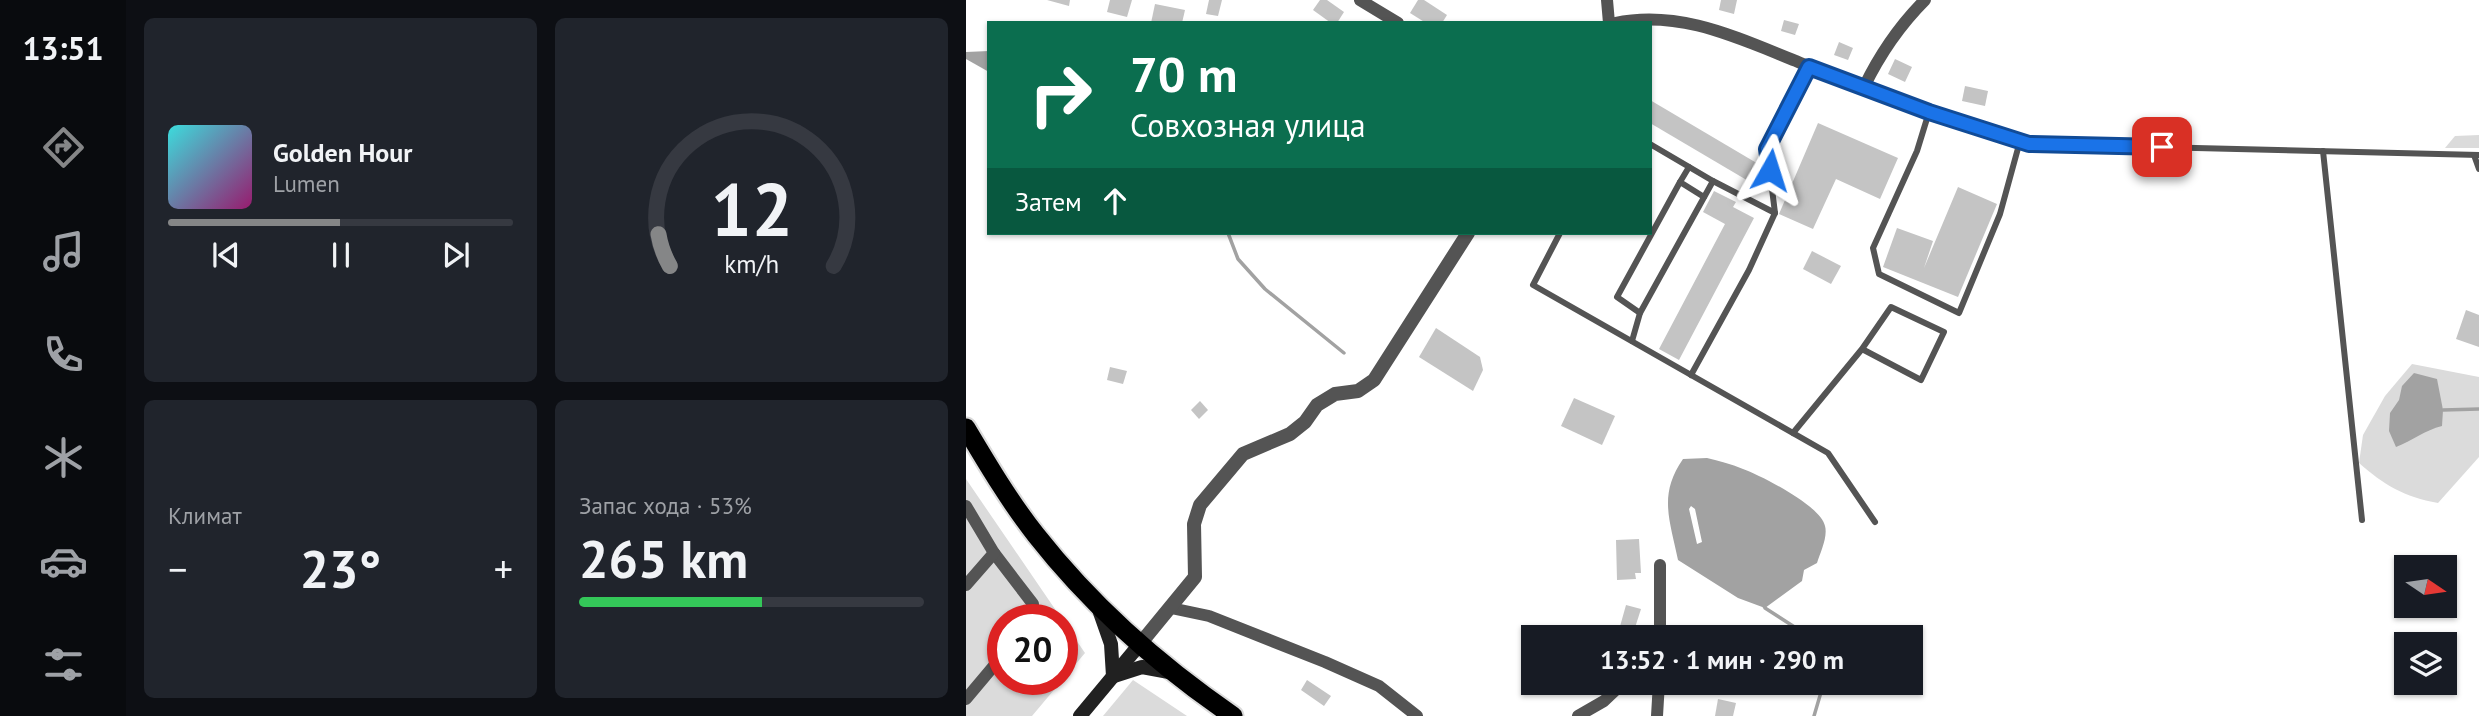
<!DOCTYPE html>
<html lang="ru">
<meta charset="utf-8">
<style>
:root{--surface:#171b24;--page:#20242c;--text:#f1f3f6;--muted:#9ea1a6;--line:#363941;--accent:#858687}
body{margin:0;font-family:"PT Sans",sans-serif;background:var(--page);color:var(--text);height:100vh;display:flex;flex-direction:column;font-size:26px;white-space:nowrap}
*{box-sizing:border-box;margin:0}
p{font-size:23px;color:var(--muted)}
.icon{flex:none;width:38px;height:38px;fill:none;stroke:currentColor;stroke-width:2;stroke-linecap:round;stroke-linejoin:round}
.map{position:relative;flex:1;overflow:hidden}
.panel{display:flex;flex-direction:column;gap:18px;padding:18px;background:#0d0f14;width:840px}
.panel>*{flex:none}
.banner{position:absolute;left:21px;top:21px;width:665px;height:214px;border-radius:0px;box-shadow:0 2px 5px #0004;background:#0b6e4f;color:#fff;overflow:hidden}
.needle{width:46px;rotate:103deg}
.buttons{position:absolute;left:1428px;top:555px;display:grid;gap:14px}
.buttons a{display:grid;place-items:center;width:63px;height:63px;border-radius:0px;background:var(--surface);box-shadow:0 2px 5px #0004;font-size:35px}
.speed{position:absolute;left:21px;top:604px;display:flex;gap:14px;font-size:35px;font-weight:700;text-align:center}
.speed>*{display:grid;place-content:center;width:91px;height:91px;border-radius:50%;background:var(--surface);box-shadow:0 2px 5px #0004;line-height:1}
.speed .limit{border:10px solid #d22;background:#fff;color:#111}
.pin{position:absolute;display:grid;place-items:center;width:60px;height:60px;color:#fff;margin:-30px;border-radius:14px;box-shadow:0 4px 10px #0006}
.me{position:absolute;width:77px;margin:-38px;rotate:6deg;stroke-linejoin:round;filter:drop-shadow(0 0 5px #0008)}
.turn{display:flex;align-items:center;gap:24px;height:147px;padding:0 28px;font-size:32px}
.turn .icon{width:91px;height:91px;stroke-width:2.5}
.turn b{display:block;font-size:49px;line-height:60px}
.then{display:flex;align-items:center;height:66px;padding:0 28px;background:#0003;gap:14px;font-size:26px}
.big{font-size:52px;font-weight:600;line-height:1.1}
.panel .tile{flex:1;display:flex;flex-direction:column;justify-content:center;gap:10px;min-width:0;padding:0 24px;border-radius:10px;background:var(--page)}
.panel .dial{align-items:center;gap:0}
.dial svg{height:182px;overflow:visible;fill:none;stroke:var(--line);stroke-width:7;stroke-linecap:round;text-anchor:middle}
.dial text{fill:var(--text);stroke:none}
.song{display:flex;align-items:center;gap:21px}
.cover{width:84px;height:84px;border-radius:10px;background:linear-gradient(135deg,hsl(180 70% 55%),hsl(320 70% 35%))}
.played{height:7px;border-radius:4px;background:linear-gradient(90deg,var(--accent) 50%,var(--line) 50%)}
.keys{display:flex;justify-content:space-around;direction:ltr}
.heat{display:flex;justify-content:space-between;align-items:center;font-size:38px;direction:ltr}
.charge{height:10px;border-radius:5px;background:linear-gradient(90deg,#34c759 53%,var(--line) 0)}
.panel .tiles{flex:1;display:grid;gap:18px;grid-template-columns:repeat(2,1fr)}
.trip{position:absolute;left:555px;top:625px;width:402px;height:70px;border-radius:0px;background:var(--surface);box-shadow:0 2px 5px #0004;font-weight:600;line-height:70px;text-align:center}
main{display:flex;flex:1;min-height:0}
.menu{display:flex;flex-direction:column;width:126px;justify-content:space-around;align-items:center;background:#090b0e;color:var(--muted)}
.menu .icon{width:49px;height:49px}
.menu .current{color:var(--accent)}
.menu b{font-size:32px;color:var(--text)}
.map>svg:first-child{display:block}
</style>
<main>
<nav class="menu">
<b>13:51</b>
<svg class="icon current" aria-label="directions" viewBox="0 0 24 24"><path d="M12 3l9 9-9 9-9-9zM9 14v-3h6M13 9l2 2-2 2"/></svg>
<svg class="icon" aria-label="music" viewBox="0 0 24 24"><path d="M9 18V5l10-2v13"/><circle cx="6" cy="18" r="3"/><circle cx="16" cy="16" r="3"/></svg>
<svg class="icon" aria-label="phone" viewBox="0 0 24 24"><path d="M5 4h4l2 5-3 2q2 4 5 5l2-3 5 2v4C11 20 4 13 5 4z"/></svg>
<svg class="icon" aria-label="climate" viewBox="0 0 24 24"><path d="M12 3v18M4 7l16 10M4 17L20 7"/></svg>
<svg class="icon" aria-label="car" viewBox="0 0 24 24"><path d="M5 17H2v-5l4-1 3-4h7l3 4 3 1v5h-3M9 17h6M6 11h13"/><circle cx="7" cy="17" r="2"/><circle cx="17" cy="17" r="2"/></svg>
<svg class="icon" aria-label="filters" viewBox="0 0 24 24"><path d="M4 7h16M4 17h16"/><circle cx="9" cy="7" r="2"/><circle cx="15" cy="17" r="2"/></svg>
</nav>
<section class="panel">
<div class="tiles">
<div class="tile">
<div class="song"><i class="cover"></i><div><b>Golden Hour</b><p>Lumen</p></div></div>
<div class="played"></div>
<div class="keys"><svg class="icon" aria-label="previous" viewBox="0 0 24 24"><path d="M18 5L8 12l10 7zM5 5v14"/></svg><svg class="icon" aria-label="pause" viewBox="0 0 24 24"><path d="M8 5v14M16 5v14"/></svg><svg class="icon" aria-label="next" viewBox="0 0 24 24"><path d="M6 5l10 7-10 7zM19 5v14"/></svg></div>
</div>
<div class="tile dial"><svg viewBox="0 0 100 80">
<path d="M14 69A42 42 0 1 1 86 69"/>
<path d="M14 69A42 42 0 0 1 9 55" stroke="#858687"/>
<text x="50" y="56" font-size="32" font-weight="700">12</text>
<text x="50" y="72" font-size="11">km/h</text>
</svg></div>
<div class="tile"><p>Климат</p>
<div class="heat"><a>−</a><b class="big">23°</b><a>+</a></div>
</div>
<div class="tile"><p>Запас хода · 53%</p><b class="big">265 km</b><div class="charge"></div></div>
</div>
</section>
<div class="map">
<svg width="1513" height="716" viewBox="0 0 1513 716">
<rect width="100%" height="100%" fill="#fff"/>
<g fill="#dbdbdb" fill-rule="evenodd">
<polygon points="1513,135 1513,148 1479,148 1489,136"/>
<path d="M1446,364l67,13v80l-41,46c-34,-6 -54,-18 -79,-40l4,-28 22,-39z"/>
<path d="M0,479l119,174 -53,63h-66zM37,620h59v59h-59z"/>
<polygon points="167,680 221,716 137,716"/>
</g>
<g fill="#a2a2a2" fill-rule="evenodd">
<polygon points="23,51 23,72 0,59 0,52"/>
<path d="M1448,373l23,6 6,31 -1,16c-17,4 -30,15 -46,21l-7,-16 1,-18 9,-13 3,-14z"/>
<path d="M741,458c12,3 24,6 36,11 19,7 78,37 82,57 3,11 -5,27 -8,37l-13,7 -2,11 -37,27 -27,-10 -60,-38c-8,-40 -20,-65 5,-101zM725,506l4,3 7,33 -5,2 -8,-35z"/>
</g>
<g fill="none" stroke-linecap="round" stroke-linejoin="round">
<g stroke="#a2a2a2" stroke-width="3.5">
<polyline points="262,233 272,259 299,289 378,353"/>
<polyline points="1477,410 1513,409"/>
<polyline points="797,604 799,608 844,637"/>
<polyline points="848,716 858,682"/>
</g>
</g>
<g fill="#c4c4c4">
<polygon points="81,0 104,0 103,6"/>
<polygon points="144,0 166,0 161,17 141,12"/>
<polygon points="243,0 256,0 252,16 240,14"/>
<polygon points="354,0 361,0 378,12 371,23 365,23 347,10"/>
<polygon points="452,0 458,0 481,15 476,23 460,23 444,13"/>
<polygon points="755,0 771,0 768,14 753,10"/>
<polygon points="189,4 219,10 216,23 185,23"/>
<polygon points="818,20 833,24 829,35 815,31"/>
<polygon points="873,42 887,48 882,60 868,55"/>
<polygon points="929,59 946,67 939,82 922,74"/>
<polygon points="999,86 1022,91 1019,106 996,101"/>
<polygon points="684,100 794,165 784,182 684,123"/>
<polygon points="852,123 932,158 914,199 870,179 847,229 813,214"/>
<polygon points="992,187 1031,204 992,297 917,267 931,228 967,241 958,268"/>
<polygon points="748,191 770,202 767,207 788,218 713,360 693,349 759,224 737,212"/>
<polygon points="846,251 875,266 865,284 837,269"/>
<polygon points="1500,310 1513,315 1513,347 1490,339"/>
<polygon points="470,328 514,357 517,370 507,391 453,357"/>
<polygon points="144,367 161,371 157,384 141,380"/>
<polygon points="608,398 649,416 636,445 595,426"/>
<polygon points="234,401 242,410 233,419 225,410"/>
<polygon points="673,539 675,573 669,573 670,579 651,580 650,540"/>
<polygon points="660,605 675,609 666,637 651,637"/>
<polygon points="341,680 365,696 358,706 335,690"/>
<polygon points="752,699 770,703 767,716 749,716"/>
</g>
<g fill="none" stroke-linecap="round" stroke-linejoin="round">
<defs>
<path id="trunk" d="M0,428c22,37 44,74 70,107 55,70 124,131 197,181"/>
</defs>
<use href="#trunk" stroke="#dbdbdb" stroke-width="23"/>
<g stroke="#545454" stroke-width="6">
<polyline points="963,112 951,151 907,248 913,274 993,313 1034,214 1054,141"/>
<polyline points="1064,144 1513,155"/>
<polyline points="1357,151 1396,520"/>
<polyline points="1508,155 1513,169"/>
<polyline points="723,167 714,182 738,197"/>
<polyline points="809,213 801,149 843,68"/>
<polyline points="594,233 567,285 862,453 909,522"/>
<polyline points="674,313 651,297 714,182"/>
<polyline points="666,341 674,313 747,181 684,144"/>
<polyline points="725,375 783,270 809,213 747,181"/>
<polyline points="827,433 896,349 955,380 978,332 925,307 896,349"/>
<polyline points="756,682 784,692"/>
</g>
<g stroke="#545454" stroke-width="12">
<polyline points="394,0 432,23"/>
<polyline points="641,0 643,23"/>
<path d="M649,23c64,-14 123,15 181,38 23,10 47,18 70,27 54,20 108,38 163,56"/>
<path d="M898,87c16,-33 35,-61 61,-87"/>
<polyline points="0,506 28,553 67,604 67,620"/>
<polyline points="694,565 694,637"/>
<polyline points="0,585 28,553"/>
<polyline points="205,608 243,616 359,662 413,686 451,716"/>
<polyline points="0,699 37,655"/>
<polyline points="612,716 638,701 658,682"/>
<polyline points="691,716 693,682"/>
</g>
<polyline stroke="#545454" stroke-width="14" points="174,644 229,577 228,524 234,505 277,454 324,434 339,422 351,405 369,394 392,391 408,380 502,233"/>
<g stroke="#212121" stroke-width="14">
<polyline points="132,607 145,644 147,676"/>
<polyline points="148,676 176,667 203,672"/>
<polyline points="114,716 174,644"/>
</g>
<use href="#trunk" stroke="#000" stroke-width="19"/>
</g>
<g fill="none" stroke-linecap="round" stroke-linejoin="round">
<defs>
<polyline id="route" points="804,170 801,149 843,67 963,112 1063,144 1196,147"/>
</defs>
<use href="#route" stroke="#114b97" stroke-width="18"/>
<use href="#route" stroke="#1a73e8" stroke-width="12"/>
</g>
</svg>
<div class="buttons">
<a><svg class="needle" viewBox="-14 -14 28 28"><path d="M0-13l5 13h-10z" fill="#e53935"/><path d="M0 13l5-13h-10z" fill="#9ea1a6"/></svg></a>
<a><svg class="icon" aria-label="layers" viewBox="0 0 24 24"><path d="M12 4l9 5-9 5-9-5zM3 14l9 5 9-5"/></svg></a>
</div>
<div class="speed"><div class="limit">20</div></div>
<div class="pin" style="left:1196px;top:147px;background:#d93025"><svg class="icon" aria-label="arrive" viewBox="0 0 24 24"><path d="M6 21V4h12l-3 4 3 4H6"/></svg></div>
<svg class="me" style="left:804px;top:170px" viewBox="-20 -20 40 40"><path d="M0-17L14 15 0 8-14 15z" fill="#1a73e8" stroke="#fff" stroke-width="4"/></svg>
<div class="trip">13:52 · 1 мин · 290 m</div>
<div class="banner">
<div class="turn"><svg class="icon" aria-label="right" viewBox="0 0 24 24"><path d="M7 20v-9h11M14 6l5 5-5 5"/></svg><div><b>70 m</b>Совхозная улица</div></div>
<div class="then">Затем<svg class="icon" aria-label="ahead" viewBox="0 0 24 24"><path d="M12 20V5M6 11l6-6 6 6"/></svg></div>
</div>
</div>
</main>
